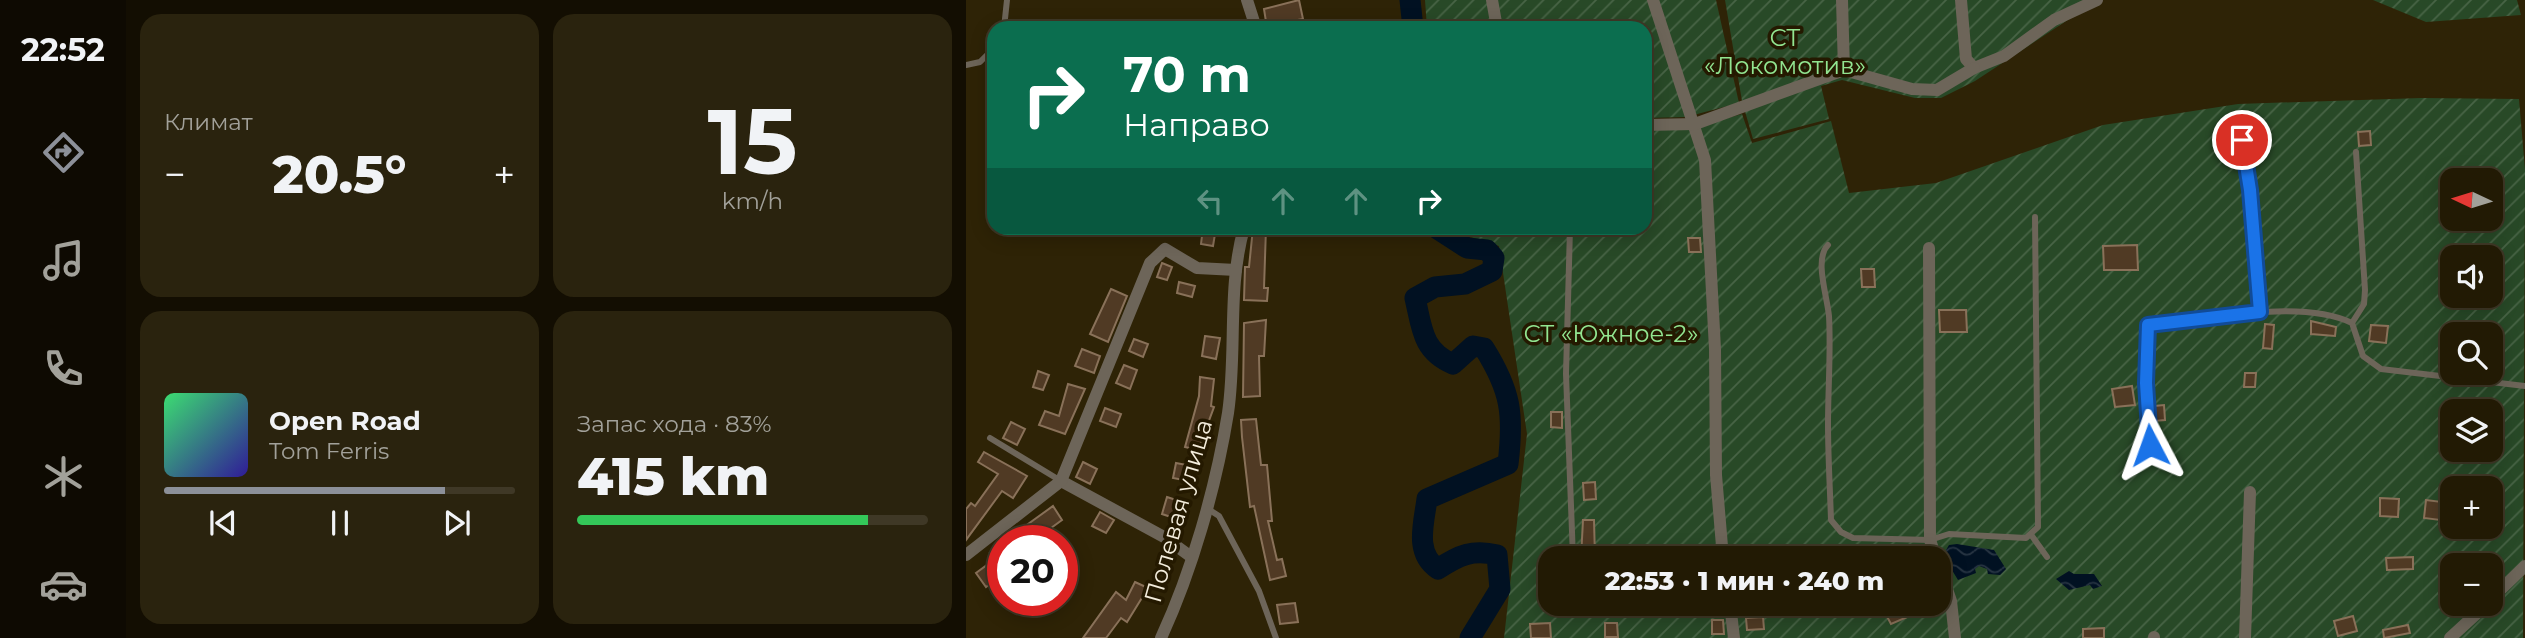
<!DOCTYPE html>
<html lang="ru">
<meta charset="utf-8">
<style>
:root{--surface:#221a04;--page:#2a230e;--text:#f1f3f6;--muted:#a2a19a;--line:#3f3826;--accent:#8c9099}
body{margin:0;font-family:Montserrat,sans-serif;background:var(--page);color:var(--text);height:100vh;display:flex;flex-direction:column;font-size:26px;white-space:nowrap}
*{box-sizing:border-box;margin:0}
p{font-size:23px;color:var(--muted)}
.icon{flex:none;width:38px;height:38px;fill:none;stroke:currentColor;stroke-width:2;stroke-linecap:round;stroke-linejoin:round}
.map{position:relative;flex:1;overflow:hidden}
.details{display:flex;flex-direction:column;gap:14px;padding:14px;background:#130e02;width:840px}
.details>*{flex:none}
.guide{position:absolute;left:21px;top:21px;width:665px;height:214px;border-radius:21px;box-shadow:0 4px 18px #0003,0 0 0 2px var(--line);background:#0b6e4f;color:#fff;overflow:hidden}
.needle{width:46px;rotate:274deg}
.tools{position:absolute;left:1474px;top:168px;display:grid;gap:14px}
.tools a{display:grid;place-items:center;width:63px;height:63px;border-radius:14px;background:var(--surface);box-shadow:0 4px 18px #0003,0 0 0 2px var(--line);font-size:35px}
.speed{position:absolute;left:21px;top:525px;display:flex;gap:14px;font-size:35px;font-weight:700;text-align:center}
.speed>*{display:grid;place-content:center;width:91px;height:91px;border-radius:50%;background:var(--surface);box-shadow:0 4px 18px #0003,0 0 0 2px var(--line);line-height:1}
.speed .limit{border:10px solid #d22;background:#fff;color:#111}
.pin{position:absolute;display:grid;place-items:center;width:60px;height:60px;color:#fff;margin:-30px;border:4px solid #fff;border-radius:50%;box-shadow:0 2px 7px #0007}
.me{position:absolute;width:77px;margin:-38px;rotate:356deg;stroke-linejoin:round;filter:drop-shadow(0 0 5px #0008)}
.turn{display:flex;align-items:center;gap:24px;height:147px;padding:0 21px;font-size:32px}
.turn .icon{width:91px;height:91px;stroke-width:2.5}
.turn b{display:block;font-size:49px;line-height:60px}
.lanes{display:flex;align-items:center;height:66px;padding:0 21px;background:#0003;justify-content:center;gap:35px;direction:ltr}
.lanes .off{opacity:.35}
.big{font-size:52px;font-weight:800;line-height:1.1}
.details .tile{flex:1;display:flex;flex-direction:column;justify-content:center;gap:10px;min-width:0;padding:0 24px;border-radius:21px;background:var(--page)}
.details .dial{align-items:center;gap:0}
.dial b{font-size:91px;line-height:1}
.song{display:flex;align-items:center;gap:21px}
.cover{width:84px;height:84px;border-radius:10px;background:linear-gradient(135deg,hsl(140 70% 55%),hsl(250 70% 35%))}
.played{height:7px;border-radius:4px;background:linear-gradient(90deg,var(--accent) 80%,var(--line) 80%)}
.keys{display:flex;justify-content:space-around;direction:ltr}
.heat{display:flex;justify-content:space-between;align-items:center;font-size:38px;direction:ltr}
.charge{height:10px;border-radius:5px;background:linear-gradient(90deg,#34c759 83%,var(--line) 0)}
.details .tiles{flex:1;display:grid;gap:14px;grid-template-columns:repeat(2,1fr)}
.trip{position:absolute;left:572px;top:546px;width:413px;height:70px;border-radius:21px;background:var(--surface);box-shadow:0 4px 18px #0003,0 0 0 2px var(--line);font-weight:800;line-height:70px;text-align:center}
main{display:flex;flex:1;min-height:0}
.dock{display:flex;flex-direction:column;width:126px;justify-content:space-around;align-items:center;background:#0e0a02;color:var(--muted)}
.dock .icon{width:49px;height:49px}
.dock .on{color:var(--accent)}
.dock b{font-size:32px;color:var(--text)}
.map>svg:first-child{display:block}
</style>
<main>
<nav class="dock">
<b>22:52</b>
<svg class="icon on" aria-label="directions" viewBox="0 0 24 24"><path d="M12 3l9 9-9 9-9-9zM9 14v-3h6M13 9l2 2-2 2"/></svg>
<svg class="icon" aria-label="music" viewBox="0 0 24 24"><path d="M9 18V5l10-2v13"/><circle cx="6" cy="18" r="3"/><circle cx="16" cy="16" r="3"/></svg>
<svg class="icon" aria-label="phone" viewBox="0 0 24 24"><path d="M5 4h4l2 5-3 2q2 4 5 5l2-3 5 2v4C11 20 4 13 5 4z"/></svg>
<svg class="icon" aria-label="climate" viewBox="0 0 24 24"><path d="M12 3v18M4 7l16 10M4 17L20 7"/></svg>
<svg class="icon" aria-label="car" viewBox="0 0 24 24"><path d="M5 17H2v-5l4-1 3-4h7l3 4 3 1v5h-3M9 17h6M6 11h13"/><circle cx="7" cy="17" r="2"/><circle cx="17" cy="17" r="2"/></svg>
</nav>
<section class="details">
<div class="tiles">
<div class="tile"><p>Климат</p>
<div class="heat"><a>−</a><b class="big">20.5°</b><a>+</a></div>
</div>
<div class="tile dial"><b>15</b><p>km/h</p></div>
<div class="tile">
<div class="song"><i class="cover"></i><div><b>Open Road</b><p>Tom Ferris</p></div></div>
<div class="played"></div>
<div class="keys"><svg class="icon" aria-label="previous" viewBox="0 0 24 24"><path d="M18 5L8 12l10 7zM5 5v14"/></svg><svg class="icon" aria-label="pause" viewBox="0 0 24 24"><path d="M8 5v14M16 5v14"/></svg><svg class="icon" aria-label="next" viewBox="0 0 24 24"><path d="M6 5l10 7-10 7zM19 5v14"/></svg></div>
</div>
<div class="tile"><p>Запас хода · 83%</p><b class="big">415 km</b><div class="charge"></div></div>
</div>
</section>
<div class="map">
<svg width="1559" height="638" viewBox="0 0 1559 638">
<defs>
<pattern id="garden-furrows" width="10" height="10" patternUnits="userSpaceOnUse" patternTransform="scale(1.75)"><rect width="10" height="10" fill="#284927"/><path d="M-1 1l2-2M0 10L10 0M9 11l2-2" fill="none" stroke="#486446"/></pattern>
<pattern id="water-waves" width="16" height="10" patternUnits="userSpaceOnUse" patternTransform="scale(1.75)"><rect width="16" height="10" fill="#011122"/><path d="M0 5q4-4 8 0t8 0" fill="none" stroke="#273442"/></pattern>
</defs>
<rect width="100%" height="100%" fill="#2e2306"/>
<g fill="url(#garden-furrows)" fill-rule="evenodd">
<polygon points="459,0 750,0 773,103 720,117 679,118 679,28 461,28"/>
<polygon points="759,0 1132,0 1009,81 975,98 949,98 876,80 855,86 863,119 787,139 776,101"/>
<polygon points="1407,0 1551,0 1555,15 1460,22"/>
<path d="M1455,98l98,1 6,71 -2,468h-1019l23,-204 -28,-188 -47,-15 -1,-3h194v-98l44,-1 53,-15 10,29 79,-22 18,72 87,-10 167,-58 135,-21zM1486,180h38v39h-38zM1486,257h38v39h-38zM1486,334h38v39h-38zM1486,411h38v39h-38zM1486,488h38v39h-38zM584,558h389v46h-389zM1486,565h38v39h-38z"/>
</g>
<g fill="url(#water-waves)">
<polygon points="991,544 1028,550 1040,569 1034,575 1022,574 1021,569 1013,566 1009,569 1010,573 992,580 981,562 980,550 983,545"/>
<polygon points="1103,571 1108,574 1128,574 1136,586 1127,589 1124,585 1103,590 1090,579"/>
</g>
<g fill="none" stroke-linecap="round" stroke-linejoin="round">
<g stroke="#011122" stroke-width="21">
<polyline points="444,0 447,28"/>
<path d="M470,228l31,20 20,2 7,8 -2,13 -27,13 -30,3 -20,11c7,30 7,53 38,66l20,-18 11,2c27,43 30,66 24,116l-81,35c-3,24 -13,54 11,70 21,-14 35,-20 59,-14l3,34 -30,49"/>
</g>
</g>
<g fill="#503a24" stroke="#897159" stroke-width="2">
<polygon points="333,0 337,19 315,23 316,28 301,28 298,9"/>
<polygon points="1404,131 1405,145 1393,146 1392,132"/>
<polygon points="237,228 250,228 247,246 235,244"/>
<polygon points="287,228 300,228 298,288 302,288 301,301 278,300 279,267 283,267"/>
<polygon points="722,238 734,238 735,252 723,252"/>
<polygon points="1171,245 1172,270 1138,270 1137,246"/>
<polygon points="196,263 206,267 201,280 191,277"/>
<polygon points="895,269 908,269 909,287 896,287"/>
<polygon points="213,282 229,286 226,297 211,293"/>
<polygon points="145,289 161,296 142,342 124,334"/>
<polygon points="973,310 1000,310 1001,332 974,332"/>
<polygon points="300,320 298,356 293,356 294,396 277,397 278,323"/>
<polygon points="1345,321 1370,327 1369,336 1345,334"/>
<polygon points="1299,324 1308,325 1306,349 1297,348"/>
<polygon points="1405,325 1422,326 1420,343 1403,341"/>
<polygon points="239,336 254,338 250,359 236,356"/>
<polygon points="168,339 182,344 177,357 163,351"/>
<polygon points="116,349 134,356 128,373 109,366"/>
<polygon points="158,365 171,370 164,389 150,383"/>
<polygon points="72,371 83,375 77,390 67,387"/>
<polygon points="1279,373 1290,373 1289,387 1278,387"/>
<polygon points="234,377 248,379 245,406 248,407 232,450 219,447 233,396"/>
<polygon points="102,384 119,389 99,434 73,425 79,411 93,416"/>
<polygon points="1166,386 1169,405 1149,407 1146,389"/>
<polygon points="1198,405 1199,420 1188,421 1188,406"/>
<polygon points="139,408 155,414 150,427 134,421"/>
<polygon points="585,412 596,412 596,428 585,427"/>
<polygon points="290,419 295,465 301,465 306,521 302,521 311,560 316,559 320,576 304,580 288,506 284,507 276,437 275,420"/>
<polygon points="45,422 59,429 51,445 37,438"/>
<polygon points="18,452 61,476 47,498 36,491 0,540 0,509 5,503 9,506 32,474 12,462"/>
<polygon points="117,462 131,469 124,484 110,477"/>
<polygon points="210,463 226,466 223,481 207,478"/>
<polygon points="629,482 630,499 618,500 617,483"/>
<polygon points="201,497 219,503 214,520 196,514"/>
<polygon points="1414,498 1433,499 1432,517 1414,516"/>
<polygon points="1460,500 1476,502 1474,520 1458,518"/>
<polygon points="87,506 96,520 67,541 57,541 51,532"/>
<polygon points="134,512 148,520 140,533 126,526"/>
<polygon points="617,520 628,520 629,558 615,558"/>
<polygon points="37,543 37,574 20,587 10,573 29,559 24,553"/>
<polygon points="1447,557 1447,569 1421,570 1420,558"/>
<polygon points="169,582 182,588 161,622 155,618 140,638 117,638 150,592 160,600"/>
<polygon points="329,603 332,622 314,624 311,605"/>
<polygon points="942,605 946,615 925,624 918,611"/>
<polygon points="1387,616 1391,631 1372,636 1368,621"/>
<polygon points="797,617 798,629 781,630 780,618"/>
<polygon points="746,620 757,620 758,634 746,634"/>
<polygon points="584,623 585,638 565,638 564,624"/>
<polygon points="639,623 651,623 652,637 639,637"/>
<polygon points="1442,625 1444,633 1418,638 1417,630"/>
<polygon points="1138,628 1138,638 1117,638 1117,629"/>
</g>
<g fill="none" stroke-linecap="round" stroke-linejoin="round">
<g stroke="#6d6559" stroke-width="6">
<polyline points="38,28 41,0"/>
<polyline points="0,65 14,62 28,48"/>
<polyline points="1276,140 1284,190 1294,312"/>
<polyline points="604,228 600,374 607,558"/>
<path d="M862,245c-14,14 -1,50 1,71 2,36 -1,72 -1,108 0,32 2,64 3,96l10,12 12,6 77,2 19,-6 77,4 12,-11 -3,-310"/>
<polyline points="1386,323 1398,304 1399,290 1390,152"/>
<polyline points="24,438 95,481"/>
<path d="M1184,445l-4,-62 2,-58c57,-5 152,-27 204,-2l11,33 18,13 144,17"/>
<polyline points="242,509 253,516 293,591 310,638"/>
<polyline points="1066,536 1081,557"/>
<polyline points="631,604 646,604"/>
</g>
<g stroke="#6d6559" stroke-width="12">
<polyline points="281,0 290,28"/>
<polyline points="526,0 531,28"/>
<polyline points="687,0 739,160 749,349 750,475 757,558"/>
<polyline points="876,0 878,70"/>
<polyline points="995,0 1000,59 1008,68 1038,56 1088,20 1131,0"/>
<polyline points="679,125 729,124 878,70 946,89 971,90 1008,68"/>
<polyline points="963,248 964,540 970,558"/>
<polyline points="95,481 198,537 224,556"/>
<polyline points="0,555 95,481 184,263 199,249 231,268 270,270"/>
<polyline points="973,566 985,601 989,638"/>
<polyline points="1524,600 1559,566"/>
<polyline points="764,604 768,638"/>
<polyline points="1188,637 1188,638"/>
<path d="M195,638c31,-67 55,-151 67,-225 9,-61 -1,-125 16,-185"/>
<polyline points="1279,638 1284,492"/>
<polyline points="1484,638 1521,604"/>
</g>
</g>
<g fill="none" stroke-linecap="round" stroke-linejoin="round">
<defs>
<polyline id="route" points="1184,445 1180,383 1182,325 1294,312 1284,190 1276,140"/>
</defs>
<use href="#route" stroke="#114b97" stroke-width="18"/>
<use href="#route" stroke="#1a73e8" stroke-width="12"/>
</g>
<g text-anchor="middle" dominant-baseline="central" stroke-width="7" stroke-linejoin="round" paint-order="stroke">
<g font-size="24" fill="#92e590" stroke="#241900">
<text x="819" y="37">СТ<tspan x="819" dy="28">«Локомотив»</tspan></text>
<text x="645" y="333">СТ «Южное-2»</text>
</g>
<g font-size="24" fill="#f4eddc" stroke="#241900">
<text transform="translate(212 511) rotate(-74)">Полевая улица</text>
</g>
</g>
</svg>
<div class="tools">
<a><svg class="needle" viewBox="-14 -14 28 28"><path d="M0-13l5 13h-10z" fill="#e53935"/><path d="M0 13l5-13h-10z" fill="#a2a19a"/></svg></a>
<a><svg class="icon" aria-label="sound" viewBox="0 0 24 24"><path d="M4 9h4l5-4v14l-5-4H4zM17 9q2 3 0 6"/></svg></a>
<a><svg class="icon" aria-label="search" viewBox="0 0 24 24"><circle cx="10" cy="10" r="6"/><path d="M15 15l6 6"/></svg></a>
<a><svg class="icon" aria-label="layers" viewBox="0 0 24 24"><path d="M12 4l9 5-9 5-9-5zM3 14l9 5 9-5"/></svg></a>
<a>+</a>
<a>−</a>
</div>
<div class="speed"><div class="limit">20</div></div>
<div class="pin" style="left:1276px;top:140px;background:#d93025"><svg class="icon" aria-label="arrive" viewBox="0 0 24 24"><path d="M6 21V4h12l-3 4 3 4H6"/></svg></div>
<svg class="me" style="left:1184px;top:445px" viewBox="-20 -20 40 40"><path d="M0-17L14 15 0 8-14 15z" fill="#1a73e8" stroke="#fff" stroke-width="4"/></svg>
<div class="trip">22:53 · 1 мин · 240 m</div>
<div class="guide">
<div class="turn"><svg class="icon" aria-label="right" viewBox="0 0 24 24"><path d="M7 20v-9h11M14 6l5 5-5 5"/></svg><div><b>70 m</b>Направо</div></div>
<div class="lanes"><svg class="icon off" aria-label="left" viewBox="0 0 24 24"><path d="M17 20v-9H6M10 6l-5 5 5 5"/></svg><svg class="icon off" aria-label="ahead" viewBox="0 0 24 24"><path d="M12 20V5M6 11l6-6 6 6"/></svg><svg class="icon off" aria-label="ahead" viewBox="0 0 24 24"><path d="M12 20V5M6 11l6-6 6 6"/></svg><svg class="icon" aria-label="right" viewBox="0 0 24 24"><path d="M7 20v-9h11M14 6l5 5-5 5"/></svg></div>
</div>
</div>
</main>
